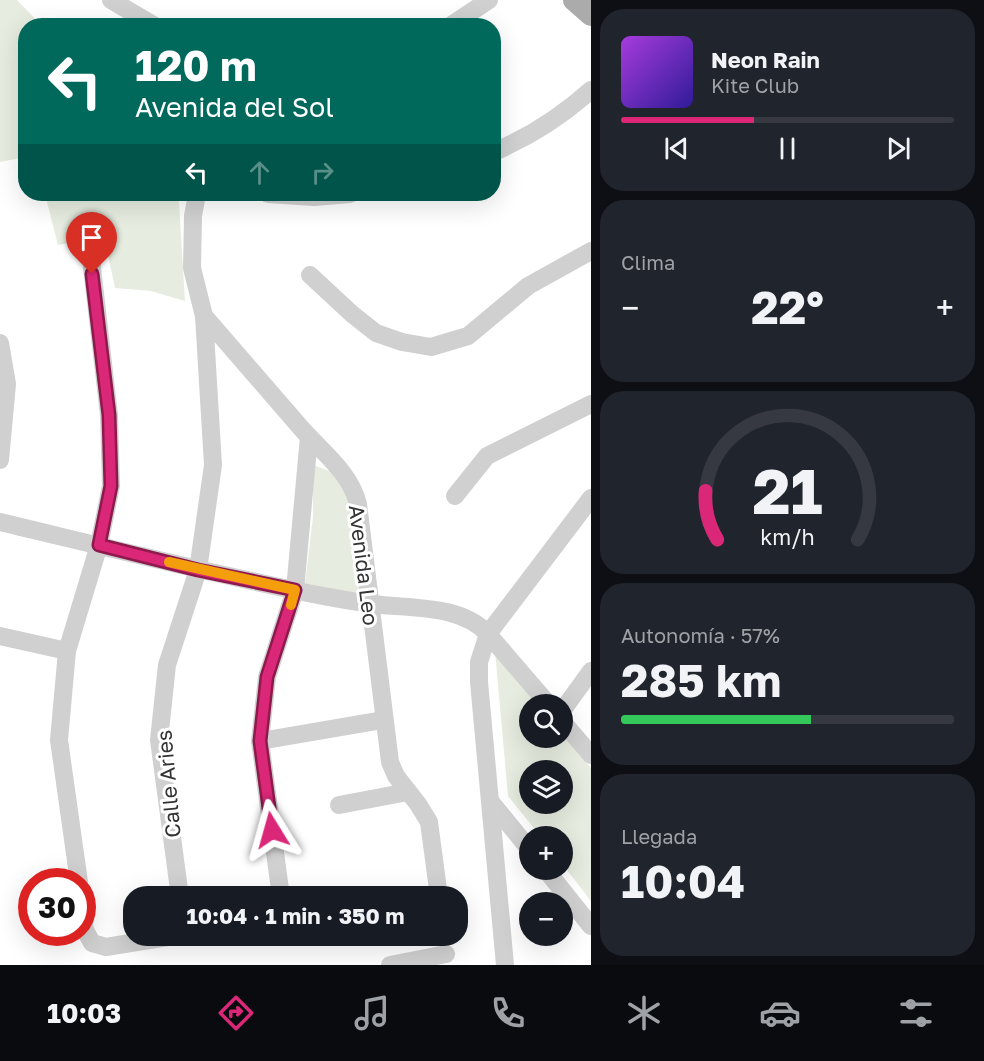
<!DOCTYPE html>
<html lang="es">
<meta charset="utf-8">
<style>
:root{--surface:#171b24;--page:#20242c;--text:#f1f3f6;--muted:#9ea1a6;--line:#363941;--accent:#db2777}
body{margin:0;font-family:"Golos Text",sans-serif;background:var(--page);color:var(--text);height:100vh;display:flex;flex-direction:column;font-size:22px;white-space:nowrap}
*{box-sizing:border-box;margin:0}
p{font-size:20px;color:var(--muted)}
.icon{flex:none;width:33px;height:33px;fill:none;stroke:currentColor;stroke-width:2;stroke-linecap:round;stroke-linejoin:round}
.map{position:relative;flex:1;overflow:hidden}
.details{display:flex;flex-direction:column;gap:9px;padding:9px;background:#0d0f14;width:393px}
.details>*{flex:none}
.guide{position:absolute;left:18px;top:18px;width:483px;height:183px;border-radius:24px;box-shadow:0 6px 24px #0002;background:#00695c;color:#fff;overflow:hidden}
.controls{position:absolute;left:519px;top:694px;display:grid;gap:12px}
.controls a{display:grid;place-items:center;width:54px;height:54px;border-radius:50%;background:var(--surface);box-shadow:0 6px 24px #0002;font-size:30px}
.speed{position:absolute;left:18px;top:868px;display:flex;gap:12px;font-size:30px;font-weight:700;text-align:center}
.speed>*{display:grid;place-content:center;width:78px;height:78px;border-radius:50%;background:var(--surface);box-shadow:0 6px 24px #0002;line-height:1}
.speed .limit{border:9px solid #d22;background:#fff;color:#111}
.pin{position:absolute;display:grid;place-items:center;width:51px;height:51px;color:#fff;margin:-62px -26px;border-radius:50% 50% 50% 0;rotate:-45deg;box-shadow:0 0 6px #0007}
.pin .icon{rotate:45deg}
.me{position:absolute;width:66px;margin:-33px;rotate:352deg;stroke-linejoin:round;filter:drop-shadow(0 0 4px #0008)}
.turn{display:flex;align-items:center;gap:21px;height:126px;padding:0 18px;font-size:27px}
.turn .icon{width:78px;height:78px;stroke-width:2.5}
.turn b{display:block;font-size:42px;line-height:51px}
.lanes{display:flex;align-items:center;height:57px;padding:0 18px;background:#0003;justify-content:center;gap:30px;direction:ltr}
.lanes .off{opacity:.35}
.big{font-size:45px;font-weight:700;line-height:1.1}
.details .widget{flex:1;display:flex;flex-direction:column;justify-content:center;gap:9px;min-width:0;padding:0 21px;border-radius:24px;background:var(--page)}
.details .dial{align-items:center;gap:0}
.dial svg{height:156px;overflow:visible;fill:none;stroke:var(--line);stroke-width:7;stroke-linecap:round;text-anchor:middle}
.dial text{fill:var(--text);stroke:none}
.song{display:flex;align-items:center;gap:18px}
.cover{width:72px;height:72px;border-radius:9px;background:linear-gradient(135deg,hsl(280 70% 55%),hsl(250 70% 35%))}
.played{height:6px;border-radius:3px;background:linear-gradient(90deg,var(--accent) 40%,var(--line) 40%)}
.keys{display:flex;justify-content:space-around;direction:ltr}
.heat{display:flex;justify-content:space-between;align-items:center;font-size:33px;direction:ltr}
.charge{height:9px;border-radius:4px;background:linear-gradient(90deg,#34c759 57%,var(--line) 0)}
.trip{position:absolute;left:123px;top:886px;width:345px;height:60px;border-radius:24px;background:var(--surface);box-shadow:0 6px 24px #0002;font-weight:700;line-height:60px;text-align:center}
.tabs{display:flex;height:96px;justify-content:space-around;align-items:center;background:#090b0e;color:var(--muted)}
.tabs .icon{width:42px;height:42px}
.tabs .active{color:var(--accent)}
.tabs b{font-size:27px;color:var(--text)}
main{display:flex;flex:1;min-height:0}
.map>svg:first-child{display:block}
</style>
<main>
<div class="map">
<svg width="591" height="965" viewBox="0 0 591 965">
<rect width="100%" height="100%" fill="#fff"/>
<g fill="#e6ecdf" fill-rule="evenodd">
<polygon points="0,0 17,0 41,25 26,26 25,157 0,162"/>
<polygon points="45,194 171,194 179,202 185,301 151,291 115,288 104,236 58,245"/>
<polygon points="313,465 332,472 348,489 366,598 305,583 313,517"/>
<path d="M495,651l44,54h-9v33h32l1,-5 28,35v133l-28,-36 -1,-28h-21l-33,-41zM530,771h32v33h-32z"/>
</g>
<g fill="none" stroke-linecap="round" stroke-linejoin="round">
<g stroke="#d0d0d0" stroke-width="18">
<polyline points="111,0 155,26"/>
<polyline points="450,26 489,0"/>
<path d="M494,152c35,-15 68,-36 97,-62"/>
<polyline points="268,194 314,197 350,194"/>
<polyline points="310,275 352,314 376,333 402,342 431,347 468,336 528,286 591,251"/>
<path d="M204,316c32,37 65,75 97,112 21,24 49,44 57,76l32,258 6,14 22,28 11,18 10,75"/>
<polyline points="0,343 7,384 0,460"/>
<polyline points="455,496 487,456 591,404"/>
<path d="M0,522c84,20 168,41 252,59 40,9 80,18 121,23 38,5 87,0 115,30l61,71"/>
<polyline points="0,636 67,651"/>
<polyline points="562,711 591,671"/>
<polyline points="562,721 591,755"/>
<polyline points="260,741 383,720"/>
<polyline points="490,801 530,850"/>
<polyline points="339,805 408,792"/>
<polyline points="546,870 591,926"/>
<polyline points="79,882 59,740 67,651 99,545 111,486 109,415 90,250"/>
<polyline points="180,897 159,740 167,665 198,570 213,465 204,316 192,268 193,216 197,194"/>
<polyline points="281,897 260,741 267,677 295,590 309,437"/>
<polyline points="82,910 85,930 92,943 106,947 174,936"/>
<polyline points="390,965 446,954"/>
<polyline points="505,965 479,682 479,662 488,634 591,498"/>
</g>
<polyline stroke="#ababab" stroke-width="22" points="574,0 591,15"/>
</g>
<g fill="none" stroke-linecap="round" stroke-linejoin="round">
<defs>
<polyline id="route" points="92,274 109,415 111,486 99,545 198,570 295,590 267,677 260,741 272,830"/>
</defs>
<use href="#route" stroke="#8e194d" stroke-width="15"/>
<use href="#route" stroke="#db2777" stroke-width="10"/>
<polyline stroke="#f59e0b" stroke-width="10" points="169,562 295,590 291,605"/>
</g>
<g text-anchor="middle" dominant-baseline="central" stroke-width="6" stroke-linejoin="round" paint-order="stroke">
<g font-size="21" fill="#333" stroke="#fff">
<text transform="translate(364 565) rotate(83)">Avenida Leo</text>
<text transform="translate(168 784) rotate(-95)">Calle Aries</text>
</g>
</g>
</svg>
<div class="controls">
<a><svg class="icon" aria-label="search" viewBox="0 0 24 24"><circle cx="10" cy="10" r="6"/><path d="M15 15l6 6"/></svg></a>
<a><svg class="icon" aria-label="layers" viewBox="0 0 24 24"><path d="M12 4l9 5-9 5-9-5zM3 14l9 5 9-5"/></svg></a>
<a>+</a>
<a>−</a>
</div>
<div class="speed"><div class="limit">30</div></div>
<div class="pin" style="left:92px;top:274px;background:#d93025"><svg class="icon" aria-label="arrive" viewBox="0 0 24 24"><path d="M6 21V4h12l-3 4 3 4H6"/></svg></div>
<svg class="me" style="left:272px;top:830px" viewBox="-20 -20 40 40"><path d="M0-17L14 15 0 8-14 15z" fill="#db2777" stroke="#fff" stroke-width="4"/></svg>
<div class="trip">10:04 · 1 min · 350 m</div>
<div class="guide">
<div class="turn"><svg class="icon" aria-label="left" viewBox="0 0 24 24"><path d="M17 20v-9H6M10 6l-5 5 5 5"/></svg><div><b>120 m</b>Avenida del Sol</div></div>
<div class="lanes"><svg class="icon" aria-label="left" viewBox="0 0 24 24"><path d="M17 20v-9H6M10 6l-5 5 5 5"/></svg><svg class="icon off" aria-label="ahead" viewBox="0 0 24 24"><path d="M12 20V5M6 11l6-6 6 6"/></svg><svg class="icon off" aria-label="right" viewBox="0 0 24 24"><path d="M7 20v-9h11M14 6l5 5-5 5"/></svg></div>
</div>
</div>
<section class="details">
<div class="widget">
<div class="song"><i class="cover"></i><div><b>Neon Rain</b><p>Kite Club</p></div></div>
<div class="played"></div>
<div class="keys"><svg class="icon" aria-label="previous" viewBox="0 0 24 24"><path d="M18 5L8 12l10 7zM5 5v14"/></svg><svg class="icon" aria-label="pause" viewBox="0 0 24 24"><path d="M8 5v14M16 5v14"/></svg><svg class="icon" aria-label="next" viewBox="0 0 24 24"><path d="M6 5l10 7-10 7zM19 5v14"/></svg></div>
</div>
<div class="widget"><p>Clima</p>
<div class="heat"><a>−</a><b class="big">22°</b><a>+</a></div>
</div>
<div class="widget dial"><svg viewBox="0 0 100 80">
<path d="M14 69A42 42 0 1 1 86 69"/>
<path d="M14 69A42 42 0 0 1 8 44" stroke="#db2777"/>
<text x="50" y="56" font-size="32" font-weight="700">21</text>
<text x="50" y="72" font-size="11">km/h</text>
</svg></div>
<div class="widget"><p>Autonomía · 57%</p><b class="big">285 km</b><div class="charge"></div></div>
<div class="widget"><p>Llegada</p><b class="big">10:04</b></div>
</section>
</main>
<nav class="tabs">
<b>10:03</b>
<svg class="icon active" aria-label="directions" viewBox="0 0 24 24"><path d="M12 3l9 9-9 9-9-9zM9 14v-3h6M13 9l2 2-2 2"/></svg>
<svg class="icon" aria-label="music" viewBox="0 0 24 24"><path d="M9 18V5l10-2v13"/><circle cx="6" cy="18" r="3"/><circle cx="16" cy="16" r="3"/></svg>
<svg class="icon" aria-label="phone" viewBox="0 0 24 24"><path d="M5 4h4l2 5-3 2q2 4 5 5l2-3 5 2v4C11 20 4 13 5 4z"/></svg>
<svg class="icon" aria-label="climate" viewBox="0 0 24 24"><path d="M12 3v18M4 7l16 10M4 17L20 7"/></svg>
<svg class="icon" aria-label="car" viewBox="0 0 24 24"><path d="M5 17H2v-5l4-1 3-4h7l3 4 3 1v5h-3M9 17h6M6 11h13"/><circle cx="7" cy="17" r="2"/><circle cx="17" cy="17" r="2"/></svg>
<svg class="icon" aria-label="filters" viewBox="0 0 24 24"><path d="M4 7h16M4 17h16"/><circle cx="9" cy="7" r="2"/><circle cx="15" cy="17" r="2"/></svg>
</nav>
